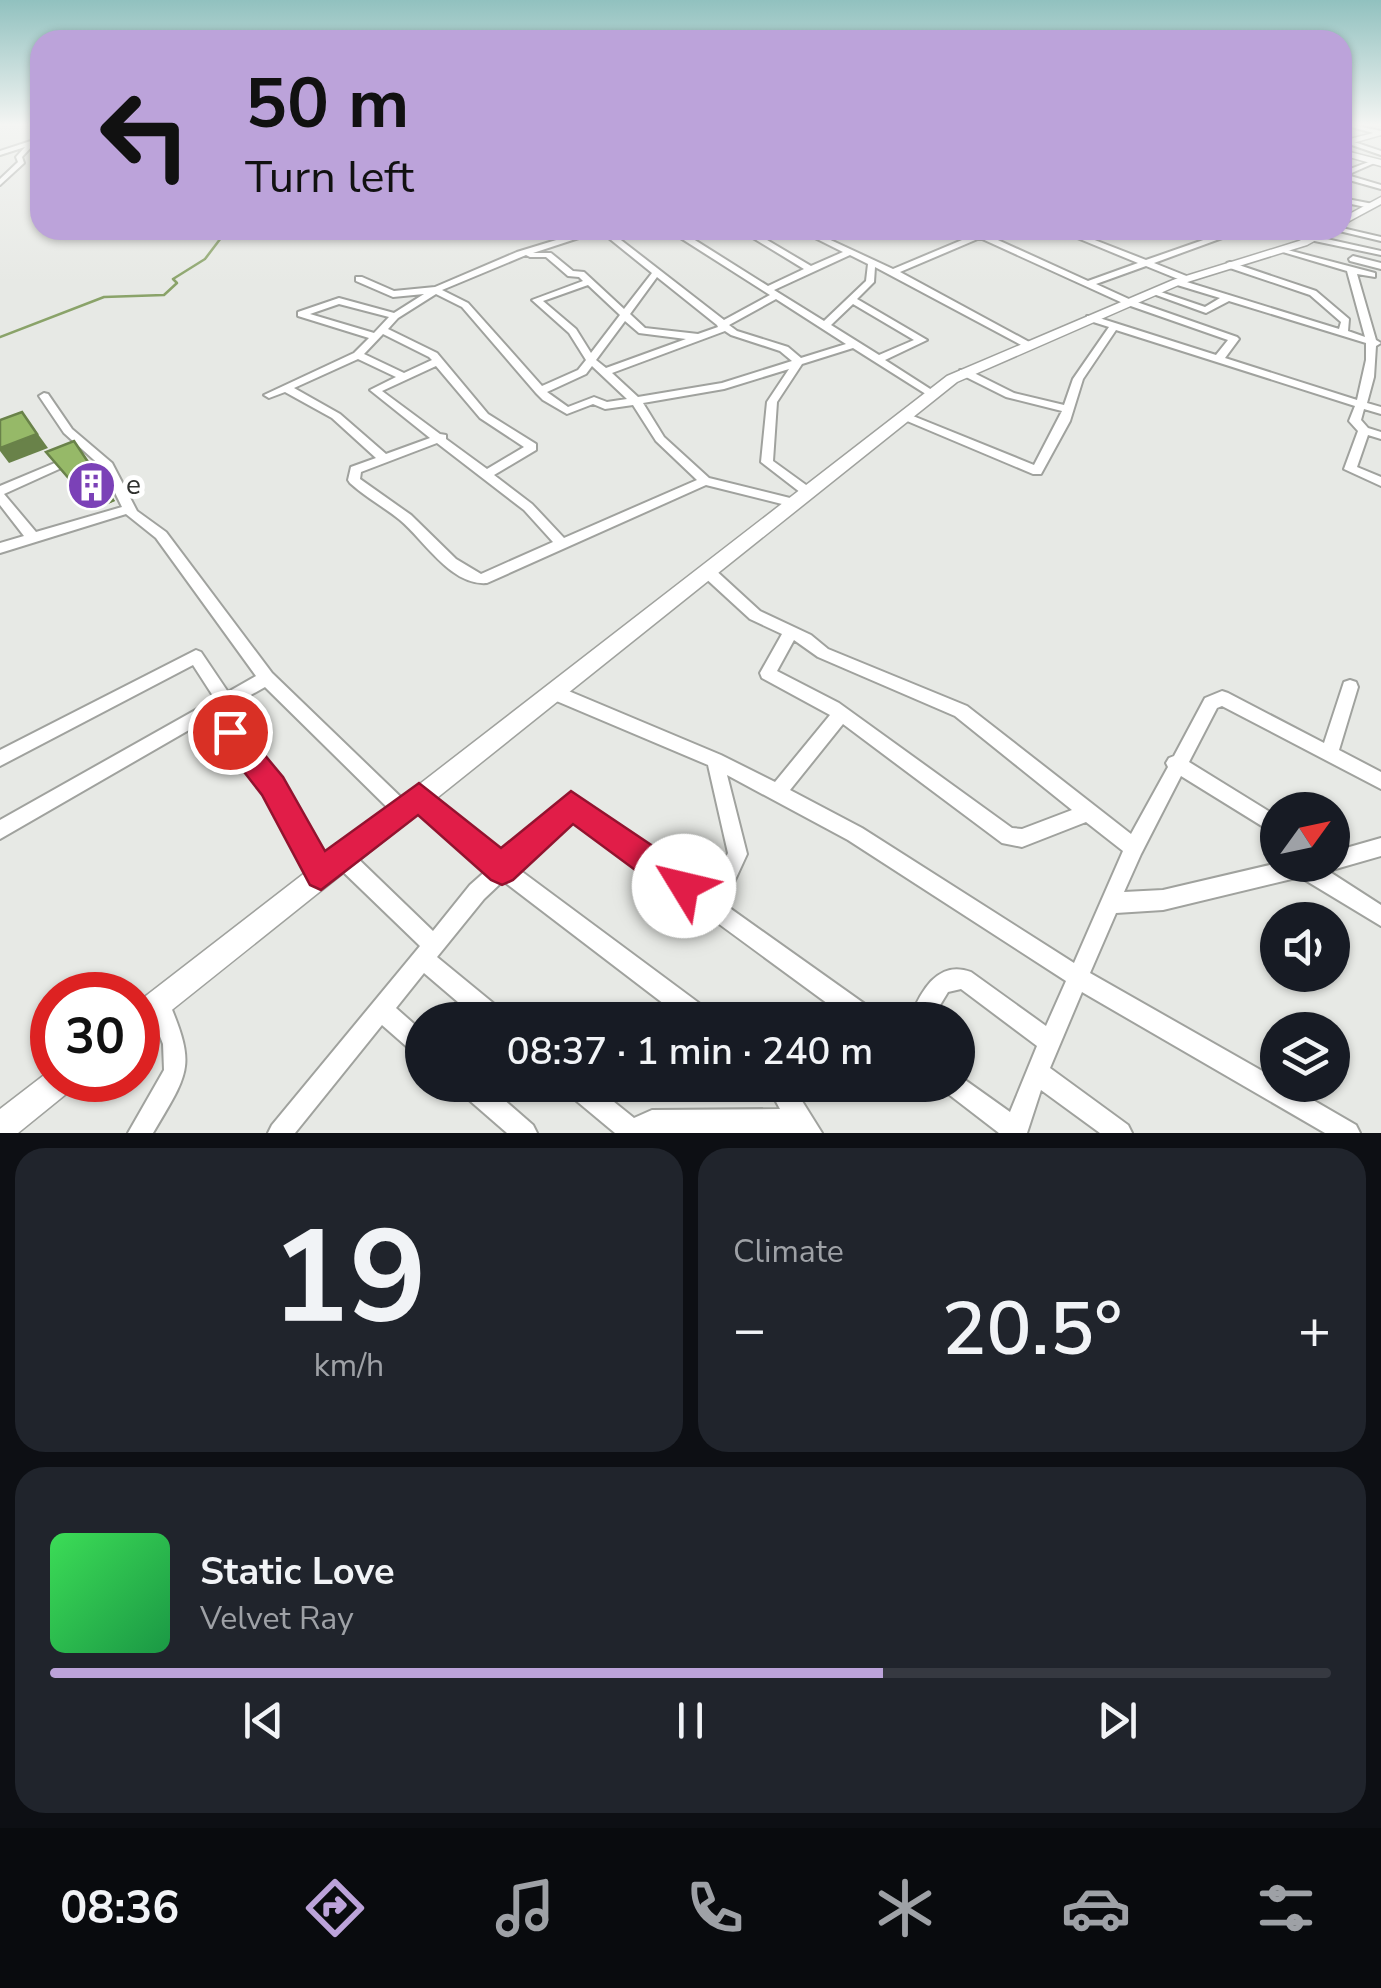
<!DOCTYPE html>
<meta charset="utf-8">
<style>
:root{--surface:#171b24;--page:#20242c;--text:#f1f3f6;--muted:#9ea1a6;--line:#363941;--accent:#bca3da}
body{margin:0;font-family:"Nunito Sans",sans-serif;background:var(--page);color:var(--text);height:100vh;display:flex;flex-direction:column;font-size:38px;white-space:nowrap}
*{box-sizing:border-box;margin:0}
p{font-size:32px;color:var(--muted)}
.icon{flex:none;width:55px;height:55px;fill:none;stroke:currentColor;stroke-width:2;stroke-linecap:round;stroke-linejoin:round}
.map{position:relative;height:1133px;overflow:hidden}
.side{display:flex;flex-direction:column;gap:15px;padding:15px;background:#0d0f14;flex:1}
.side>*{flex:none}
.top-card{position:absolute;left:30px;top:30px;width:1322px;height:210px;border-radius:30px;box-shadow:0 2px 8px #0004;background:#bca3da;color:#111;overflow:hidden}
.needle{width:65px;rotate:57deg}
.controls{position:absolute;left:1260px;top:792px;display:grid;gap:20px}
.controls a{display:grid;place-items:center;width:90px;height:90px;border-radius:50%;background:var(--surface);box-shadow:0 2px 8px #0004;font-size:50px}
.speed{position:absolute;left:30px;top:972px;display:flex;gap:20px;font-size:50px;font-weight:700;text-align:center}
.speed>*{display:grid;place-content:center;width:130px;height:130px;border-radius:50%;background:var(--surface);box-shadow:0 2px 8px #0004;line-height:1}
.speed .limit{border:15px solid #d22;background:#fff;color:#111}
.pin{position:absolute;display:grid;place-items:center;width:85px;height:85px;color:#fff;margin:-42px;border:5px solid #fff;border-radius:50%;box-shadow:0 2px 10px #0007}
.me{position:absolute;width:110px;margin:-55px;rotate:306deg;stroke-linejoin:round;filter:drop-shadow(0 0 8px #0008)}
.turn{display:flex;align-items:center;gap:35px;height:210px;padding:0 50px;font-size:45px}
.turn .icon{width:130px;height:130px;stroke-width:2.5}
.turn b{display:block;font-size:70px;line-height:85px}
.big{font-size:75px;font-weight:600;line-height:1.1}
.side .widget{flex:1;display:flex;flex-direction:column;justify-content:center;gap:15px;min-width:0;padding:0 35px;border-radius:30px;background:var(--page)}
.side .dial{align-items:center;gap:0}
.dial b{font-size:130px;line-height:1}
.song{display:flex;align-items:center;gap:30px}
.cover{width:120px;height:120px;border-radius:15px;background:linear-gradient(135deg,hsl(130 70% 55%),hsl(140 70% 35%))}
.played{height:10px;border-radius:5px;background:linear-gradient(90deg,var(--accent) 65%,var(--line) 65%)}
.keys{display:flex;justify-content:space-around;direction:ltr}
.heat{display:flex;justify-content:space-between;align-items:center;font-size:55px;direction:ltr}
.side .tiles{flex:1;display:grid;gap:15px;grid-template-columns:1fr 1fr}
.widget:last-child{grid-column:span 2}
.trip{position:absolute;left:405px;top:1002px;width:570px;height:100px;border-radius:50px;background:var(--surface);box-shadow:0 2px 8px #0004;font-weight:600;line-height:100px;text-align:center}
.menu{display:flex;height:160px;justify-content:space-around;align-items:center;background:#090b0e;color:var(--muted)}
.menu .icon{width:70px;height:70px}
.menu .on{color:var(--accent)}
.menu b{font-size:45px;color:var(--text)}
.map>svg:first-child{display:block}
</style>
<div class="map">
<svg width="1381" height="1133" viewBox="0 0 1381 1133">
<rect width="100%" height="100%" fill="#e7e9e5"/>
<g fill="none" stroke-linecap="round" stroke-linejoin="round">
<polyline stroke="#8aa369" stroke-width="2.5" points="0,337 104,297 164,295 177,283 173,279 205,259 227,230"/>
<defs>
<g id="minor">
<polygon points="1344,125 1353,125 1381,131 1381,135"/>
<polygon points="40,138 40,142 34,144 22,157 24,163 0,185 0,179 18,162 16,157 25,147 0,155 0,151"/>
<polygon points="1348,140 1381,151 1381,155 1346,143"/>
<polygon points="1374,160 1379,161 1347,175 1381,185 1381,189 1342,178 1342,172"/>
<polygon points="1342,198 1373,204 1374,206 1370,208 1342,202"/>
<polygon points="1342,228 1381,237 1381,241 1335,230"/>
<path d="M589,230h19l3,3h80l26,-3 -27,7 78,49 36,-17 -64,-39h10l61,36 32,-14 -44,-22h10l84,39 81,-34 -8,-5h10l112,51 50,-18 -80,-33h11l77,30 86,-30h12l-90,33 35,14v4h-6l-37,-15 -50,18 35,16 106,37 2,2 -14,19 132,42 9,-40v-17l-137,-42 -23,12 -58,-21 7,-2 50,17 15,-9 -46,-14v-4l3,-1 162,50 2,-7 -31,-27 -83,-28v-4l3,-1 86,29 33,28 -1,12 17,6 -18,-66 -71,-21 4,-2 95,25v4l-18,-3 19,66 5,3 -5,3 -2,31 -7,26 14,4v7l-17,-5 -3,11 7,8 13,4v7l-13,-4 -11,32 24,10v9l-37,-17 14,-38 -9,-10 6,-15 -239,-76 -33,49 -13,42 -29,53h-8l-133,-56v-4h8l126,51 28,-54 -56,-14 -46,-23v-4h8l46,23 50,12 9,-26 36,-52 -22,-7v-4h6l123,39 12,-15 -103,-36 -145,-66 -80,34 131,71v4h-6l-150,-80 -1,15 -17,17 70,41 -42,20 53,34 -1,2h-8l-76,-48 -51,16 -25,38 -4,59 40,29 2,3 -2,3h-8l-44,-34 6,-60 22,-33 -65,20 -81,14 21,34 45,41 89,22 2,3 -2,3 -4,1 -88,-22 -219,98c-36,3 -62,-42 -87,-63 -16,-13 -35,-23 -50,-37l-2,-3 3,-13 25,-9 -44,-40 -47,-26 -16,6 -5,-3 90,-42 15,-15 -71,-22v-4l41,-14 55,15 30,-19 -31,3 -37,-16v-4h6l32,14 41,-4 82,-35zM600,231l52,42 -28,36 -40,-37 -11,-1 -22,-18h-18zM617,237h62l91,58 -46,25zM526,255l4,2h16l22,19 11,1 4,4 -51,19 37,33 17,27 -8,10 -36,16 -74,-83 -26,-13zM850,255l18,9 -2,17 -42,40 -50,-31zM657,277l60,48 1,2 -20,7 -53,-6 -15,-14zM588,285l32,30 -29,38 -15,-24 -33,-28zM436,294l26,13 74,86 7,7 24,14 26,-10 12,5 28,-4 23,36 41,39 -133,58 -32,-34 -38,-29 42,-25v-6l-48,-30 -51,-61 -49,-24 10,-11zM776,299l70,45 -45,14 -13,-11 -51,-16 -8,-6zM339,304l50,13 -15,16 -64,-19zM853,304l61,36 -35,15 -48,-30zM625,321l14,12 47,6 -80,29 -10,-8zM725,331l6,4 49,16 12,10 -70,22 -84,14 -26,-24zM383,334l46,23 3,3 -28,13 -40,-19zM358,359l38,18 -26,13 60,48 -44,16 -46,-40 -46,-26zM436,366l44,52 44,29 -37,22 -41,-30v-4l-6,-1 -58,-43zM592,366l35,33 -20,3 -13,-5 -26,10 -21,-15 39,-18zM437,443l87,67 29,32 -72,32 -25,-15 -45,-44 -51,-36 1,-7z"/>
<polygon points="1313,236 1381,251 1381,255 1310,240 1309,238"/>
<polygon points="1353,256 1381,263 1381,269 1350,261 1349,259"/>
<polygon points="44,393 48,394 72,429 112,463 137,511 166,532 272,673 408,804 411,810 408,816 402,818 396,816 265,687 222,711 279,780 328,867 331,874 328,881 321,884 314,881 267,792 208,719 0,839 0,820 215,699 193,665 0,766 0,750 196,650 201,652 228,692 256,676 156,538 126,514 0,553 0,543 24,536 0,505 0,486 69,457 77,457 79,460 4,494 36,532 122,507 103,468 64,433 39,396"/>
<path d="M707,566l5,1 48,44 51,24 17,14 139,57 164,128 37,-67 -2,-4 3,-5 5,-2 31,-58 17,-7 6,2 96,50 20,-61 6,-2 6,2 2,5 -19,63 42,22v17l-159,-83 -5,2 -28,54 89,55v19l-97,-60 -40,78 -17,38 39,-2 115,-27v2h41l62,40v21l-81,-49 -137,33 -47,3 -26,60 188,107v5h9l69,40 4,8h-35l-243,-141 -32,76 78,57 4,8h-32l-59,-43 -14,43h-28l-52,-40 -3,-8h14v-10l52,37 27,-66 -76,-57 -13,3 -17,28h-22c11,-27 28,-61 62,-48l75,54 20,-45 -218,-141 -121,-65 20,79 -23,50 152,108 3,8h-29l-278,-204 -55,52 194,144 3,8h-29l-182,-139 -19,18 -47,58 67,55 3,8h-28l-55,-47 -28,35 26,23v25l-8,-3 -32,-28 -87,108h-27l4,-8 148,-179 -85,-82 -2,-7 2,-7 7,-2 7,2 84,81 37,-46 18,-16 -75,-66 -3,-6 3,-6 6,-2 6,2 77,65 63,-57 6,-2 138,96 19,-40 -20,-88 -161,-68 -2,-5 2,-5 6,-2 6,2 162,68 54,27 55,-67 -68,-37 -2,-5 22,-39 -32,-15 -48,-44 -2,-4 2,-4zM794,640l24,17 137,59 117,94 -50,19 -10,-1 -173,-125 -62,-32zM843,724l159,119 20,4 64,-25 37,29 -49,112 -212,-135 -72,-38z"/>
<polygon points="1381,838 1381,856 1332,870 1325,868 1324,865 1332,865 1332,852"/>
<path d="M158,992l8,3c30,71 25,74 -13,138h-25l36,-63 -1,-26 -16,-41 3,-8z"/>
<polygon points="458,1085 487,1085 533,1125 537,1133 507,1133 461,1093"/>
<polygon points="564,1085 593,1085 634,1118 652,1110 780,1109 767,1085 792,1085 822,1133 615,1133 567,1093"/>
</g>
<g id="tertiary">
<polygon points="1381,131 1381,135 1342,146 1342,141"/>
<polygon points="1342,150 1381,160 1381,166 1342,155"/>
<polygon points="1381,197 1381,204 1342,225 1342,218"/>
<polygon points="1321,230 1334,230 1307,245 1181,284 957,382 148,1029 138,1033 138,1002 947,376 1173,280 1299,241"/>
<polygon points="52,1069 52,1080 75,1080 71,1090 18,1133 0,1133 0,1109"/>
</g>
</defs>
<use href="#minor" stroke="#a0a29e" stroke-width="4"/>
<use href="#tertiary" stroke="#a0a29e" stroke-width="3"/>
<use href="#minor" fill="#fff" fill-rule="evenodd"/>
<use href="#tertiary" fill="#fff" fill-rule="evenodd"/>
</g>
<polygon fill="#819f59" points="46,452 89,462 115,501 94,510"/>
<g fill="#698249">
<polygon points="22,412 48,448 9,463 0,451 0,448"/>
<polygon points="74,441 89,462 115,501 94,510 78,489"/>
</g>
<g fill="#96b968" stroke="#698249" stroke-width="2.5">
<polygon points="22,412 37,434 0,448 0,420"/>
<polygon points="74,441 100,480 78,489 46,452"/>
</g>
<linearGradient id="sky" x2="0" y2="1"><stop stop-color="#91c1bf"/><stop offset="0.44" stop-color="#f4f5f3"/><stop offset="1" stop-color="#f4f5f3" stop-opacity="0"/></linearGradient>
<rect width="1381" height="283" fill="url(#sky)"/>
<polygon fill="#e11d48" stroke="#92132f" stroke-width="2.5" points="230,720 239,724 283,777 325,851 419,783 501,848 571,791 696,875 700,886 696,898 684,902 673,898 573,824 513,880 502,885 491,880 418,815 321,890 310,885 262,795 220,741 216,732 220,724"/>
<defs>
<symbol id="building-disc" viewBox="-11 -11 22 22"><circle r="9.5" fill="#7b41b7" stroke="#fff"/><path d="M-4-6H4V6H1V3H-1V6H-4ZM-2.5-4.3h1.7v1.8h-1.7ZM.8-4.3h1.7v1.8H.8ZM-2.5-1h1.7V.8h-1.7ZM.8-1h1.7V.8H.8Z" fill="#fff"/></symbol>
</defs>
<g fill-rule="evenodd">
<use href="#building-disc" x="64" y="458" width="55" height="55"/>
</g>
<g text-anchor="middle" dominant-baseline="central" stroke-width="10" stroke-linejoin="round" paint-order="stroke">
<g font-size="28" fill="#30312f" stroke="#fff" text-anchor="start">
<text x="126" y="485">e</text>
</g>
</g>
</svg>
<div class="controls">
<a><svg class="needle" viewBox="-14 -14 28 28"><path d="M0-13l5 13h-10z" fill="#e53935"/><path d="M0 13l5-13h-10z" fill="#9ea1a6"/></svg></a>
<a><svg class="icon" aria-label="sound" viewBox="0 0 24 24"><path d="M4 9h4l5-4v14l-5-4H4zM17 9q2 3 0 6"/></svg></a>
<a><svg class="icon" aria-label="layers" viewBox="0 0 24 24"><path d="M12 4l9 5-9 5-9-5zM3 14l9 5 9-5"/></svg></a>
</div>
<div class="speed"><div class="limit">30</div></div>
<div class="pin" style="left:230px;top:732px;background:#d93025"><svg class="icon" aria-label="arrive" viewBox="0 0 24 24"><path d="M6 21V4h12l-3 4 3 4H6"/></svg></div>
<svg class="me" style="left:684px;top:886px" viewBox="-20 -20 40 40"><circle r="19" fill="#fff"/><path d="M0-13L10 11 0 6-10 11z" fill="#e11d48"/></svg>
<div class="trip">08:37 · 1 min · 240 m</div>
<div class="top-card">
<div class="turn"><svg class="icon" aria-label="left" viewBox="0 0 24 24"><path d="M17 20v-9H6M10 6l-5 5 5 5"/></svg><div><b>50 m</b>Turn left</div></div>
</div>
</div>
<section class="side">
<div class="tiles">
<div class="widget dial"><b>19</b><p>km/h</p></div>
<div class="widget"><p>Climate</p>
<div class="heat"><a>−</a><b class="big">20.5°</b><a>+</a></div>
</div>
<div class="widget">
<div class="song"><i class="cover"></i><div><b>Static Love</b><p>Velvet Ray</p></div></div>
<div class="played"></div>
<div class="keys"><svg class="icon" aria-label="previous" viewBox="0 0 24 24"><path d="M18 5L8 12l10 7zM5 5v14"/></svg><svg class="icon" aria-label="pause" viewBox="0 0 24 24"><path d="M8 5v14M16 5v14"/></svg><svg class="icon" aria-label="next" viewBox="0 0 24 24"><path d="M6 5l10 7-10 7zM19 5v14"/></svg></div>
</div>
</div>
</section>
<nav class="menu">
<b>08:36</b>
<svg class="icon on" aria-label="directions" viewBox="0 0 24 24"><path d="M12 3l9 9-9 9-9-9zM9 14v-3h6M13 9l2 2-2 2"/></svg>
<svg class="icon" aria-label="music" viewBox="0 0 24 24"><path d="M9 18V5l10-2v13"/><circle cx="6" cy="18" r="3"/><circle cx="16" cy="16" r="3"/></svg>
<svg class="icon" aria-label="phone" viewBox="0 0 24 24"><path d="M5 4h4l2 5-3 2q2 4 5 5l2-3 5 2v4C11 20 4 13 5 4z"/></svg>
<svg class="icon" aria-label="climate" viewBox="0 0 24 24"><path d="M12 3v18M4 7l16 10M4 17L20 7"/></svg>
<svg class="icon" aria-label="car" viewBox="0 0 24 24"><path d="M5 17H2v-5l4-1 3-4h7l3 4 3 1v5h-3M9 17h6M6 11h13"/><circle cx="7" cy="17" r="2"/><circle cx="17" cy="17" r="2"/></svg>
<svg class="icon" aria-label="filters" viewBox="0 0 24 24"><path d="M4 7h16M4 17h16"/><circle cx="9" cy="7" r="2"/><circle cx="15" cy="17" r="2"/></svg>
</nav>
